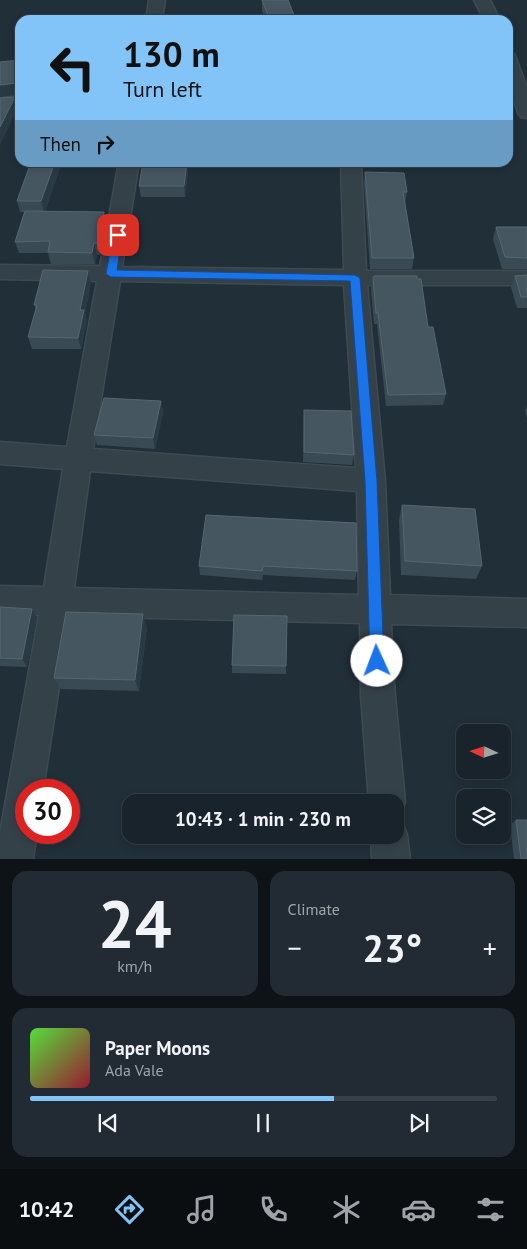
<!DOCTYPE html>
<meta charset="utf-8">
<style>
:root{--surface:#19232b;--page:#222b33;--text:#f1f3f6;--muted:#9fa4a9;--line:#374047;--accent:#82c4f7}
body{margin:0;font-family:"PT Sans",sans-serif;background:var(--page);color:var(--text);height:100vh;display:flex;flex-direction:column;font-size:19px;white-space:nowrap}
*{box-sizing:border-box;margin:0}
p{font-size:16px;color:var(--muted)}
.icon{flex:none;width:28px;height:28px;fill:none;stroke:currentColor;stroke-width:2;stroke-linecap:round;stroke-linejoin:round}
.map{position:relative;height:859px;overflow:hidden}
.sheet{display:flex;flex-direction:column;gap:12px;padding:12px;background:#0e1318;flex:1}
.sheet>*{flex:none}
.guide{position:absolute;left:15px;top:15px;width:498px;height:152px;border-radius:15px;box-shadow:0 2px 8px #0003,0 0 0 1px var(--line);background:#82c4f7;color:#111;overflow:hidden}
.needle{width:32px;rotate:274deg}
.tools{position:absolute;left:456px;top:724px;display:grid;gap:10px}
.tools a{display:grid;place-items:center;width:55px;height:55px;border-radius:10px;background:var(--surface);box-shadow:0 2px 8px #0003,0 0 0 1px var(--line);font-size:25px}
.speed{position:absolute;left:15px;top:779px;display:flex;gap:10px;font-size:25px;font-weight:700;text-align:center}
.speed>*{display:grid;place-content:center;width:65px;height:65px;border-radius:50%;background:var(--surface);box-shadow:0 2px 8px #0003,0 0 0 1px var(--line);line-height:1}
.speed .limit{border:8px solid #d22;background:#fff;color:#111}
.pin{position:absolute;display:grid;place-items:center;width:42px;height:42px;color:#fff;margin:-21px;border-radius:10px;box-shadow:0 2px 8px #0006}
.me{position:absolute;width:55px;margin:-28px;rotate:358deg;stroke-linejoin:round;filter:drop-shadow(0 0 4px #0008)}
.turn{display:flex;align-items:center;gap:18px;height:105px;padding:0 25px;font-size:22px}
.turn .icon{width:65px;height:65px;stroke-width:2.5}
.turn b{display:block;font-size:35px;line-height:42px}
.then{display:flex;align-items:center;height:48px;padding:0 25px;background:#0003;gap:10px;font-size:19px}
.big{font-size:38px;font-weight:800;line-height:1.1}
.sheet .card{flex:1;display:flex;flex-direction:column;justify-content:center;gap:8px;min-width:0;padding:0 18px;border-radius:15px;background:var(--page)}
.sheet .dial{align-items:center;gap:0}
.dial b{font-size:65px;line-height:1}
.song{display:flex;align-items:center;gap:15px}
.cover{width:60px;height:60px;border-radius:8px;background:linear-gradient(135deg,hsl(110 70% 55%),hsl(350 70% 35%))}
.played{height:5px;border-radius:2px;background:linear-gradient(90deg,var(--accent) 65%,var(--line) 65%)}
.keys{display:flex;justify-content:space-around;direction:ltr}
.heat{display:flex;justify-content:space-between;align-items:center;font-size:28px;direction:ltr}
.sheet .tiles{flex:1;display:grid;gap:12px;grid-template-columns:1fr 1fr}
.card:last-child{grid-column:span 2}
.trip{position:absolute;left:122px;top:794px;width:282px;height:50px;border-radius:15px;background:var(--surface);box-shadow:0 2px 8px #0003,0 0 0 1px var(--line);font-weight:800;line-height:50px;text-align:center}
.dock{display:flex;height:80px;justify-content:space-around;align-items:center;background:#0a0e11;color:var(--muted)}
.dock .icon{width:35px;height:35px}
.dock .on{color:var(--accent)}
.dock b{font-size:22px;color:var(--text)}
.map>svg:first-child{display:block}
</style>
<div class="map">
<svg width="527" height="859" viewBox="0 0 527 859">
<rect width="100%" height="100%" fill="#212f39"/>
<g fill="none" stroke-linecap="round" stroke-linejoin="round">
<defs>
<g id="minor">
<polygon points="149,0 165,0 162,20 146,20"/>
<polygon points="474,0 490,0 500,20 484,20"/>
<polygon points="508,53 514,54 516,58 527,88 527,118 521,117 518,113 508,81"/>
<polygon points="20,96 20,106 0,108 0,98"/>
<path d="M119,162h20l-17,105 222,3 -3,-108h20l5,109h161v14h-160l18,196 5,114 137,4v28l-136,-3 4,72 10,106 -5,13 -4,1v-14h-27l-8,-106 -1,-73 -290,-7 -27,174h-17v42h11l-4,27h-33v-26l39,-218 -39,-1v-28l44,1 19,-118 -63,-5v-22l67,5 30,-166 -97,-2v-14l100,1zM120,281l224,4 12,183 -263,-19zM90,471l267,20 2,104 -285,-7z"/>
<polygon points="396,820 402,822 407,835 410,859 372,859 371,835 396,835"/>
</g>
</defs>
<use href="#minor" stroke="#3e4a52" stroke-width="3"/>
<use href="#minor" fill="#354149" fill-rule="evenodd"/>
</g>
<g fill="#394a55">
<polygon points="262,0 296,20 266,20 262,11"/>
<polygon points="31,162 62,162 45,211 106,223 100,255 97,255 95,264 51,264 48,253 19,253 15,242 24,212 20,212 17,201"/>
<polygon points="143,162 189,162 185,197 141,197 139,186"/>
<polygon points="365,172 407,192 405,203 414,258 412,269 370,269 364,183"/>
<polygon points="496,227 527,227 527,269 502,269 493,239"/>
<polygon points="527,275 527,308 517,308 511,287 515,276"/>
<polygon points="373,278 428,327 446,394 443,405 386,406 377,324 374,324 371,290"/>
<polygon points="91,283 85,313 87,321 81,349 32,349 28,337 36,310 34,305"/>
<polygon points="161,401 163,412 155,449 97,445 94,435"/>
<polygon points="527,407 527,418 525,411"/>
<polygon points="304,410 354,455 352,465 303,462"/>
<polygon points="402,505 482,566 476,579 401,575 399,519"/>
<polygon points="206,515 357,571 355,580 263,575 262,580 200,575 199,566"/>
<polygon points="0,607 32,609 37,618 27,667 0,666"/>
<polygon points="147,627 139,691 61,689 54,678"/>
<polygon points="232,665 286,666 286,674 232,673"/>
<polygon points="516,820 527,859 514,859 510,825"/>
</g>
<g fill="#2a3a45">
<polygon points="17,83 20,94 0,97 0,85"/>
<polygon points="15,97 18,108 0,145 0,127"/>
<polygon points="55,162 62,162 44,213 41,201"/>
<polygon points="187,162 189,162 185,197 184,186"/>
<polygon points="104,212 106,223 100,255 97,243"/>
<polygon points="94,243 97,255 95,264 92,253"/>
<polygon points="88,271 91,283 85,313 87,321 81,349 78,338 80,310"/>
<polygon points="161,401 163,412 155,449 153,438"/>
<polygon points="32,609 37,618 27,667 22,659"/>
<polygon points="143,614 147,627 139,691 135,680"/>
</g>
<g fill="#465661" stroke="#566671">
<polygon points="262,0 288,0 296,20 270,20"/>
<polygon points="20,60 20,87 19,89 17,83 0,85 0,62"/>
<polygon points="15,97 0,127 0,98"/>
<polygon points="31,162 55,162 41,201 17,201"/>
<polygon points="143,162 187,162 184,186 139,186"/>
<polygon points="365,172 404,173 407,192 403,192 414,258 372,258"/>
<polygon points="25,211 104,212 97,243 94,243 92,253 48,252 50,241 15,242"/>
<polygon points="496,227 527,227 527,258 505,257"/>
<polygon points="43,270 88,271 80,310 84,310 78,338 28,337 37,305 34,305"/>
<polygon points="527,275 527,297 521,297 515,276"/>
<polygon points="374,276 417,276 417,279 421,279 428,327 433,327 446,394 388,395 378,313 376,313 373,278"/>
<polygon points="104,398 161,401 153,438 94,435"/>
<polygon points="304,410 351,411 354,455 304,452"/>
<polygon points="402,505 475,509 482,566 405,561"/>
<polygon points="206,515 356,523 357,571 263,566 262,571 199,566"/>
<polygon points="0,607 32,609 22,659 0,658"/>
<polygon points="66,612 143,614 135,680 54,678"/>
<polygon points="234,615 287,616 286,666 232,665"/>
<polygon points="516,820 527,820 527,859 521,859"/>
</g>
<polygon fill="#1a73e8" stroke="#114b97" points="118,232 122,235 117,270 355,275 360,278 377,481 384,661 382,666 377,668 372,666 370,661 365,481 350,281 111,277 106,274 113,235"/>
</svg>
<div class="tools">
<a><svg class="needle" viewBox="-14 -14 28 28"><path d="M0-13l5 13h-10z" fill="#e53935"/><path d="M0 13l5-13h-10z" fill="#9fa4a9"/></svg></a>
<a><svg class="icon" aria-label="layers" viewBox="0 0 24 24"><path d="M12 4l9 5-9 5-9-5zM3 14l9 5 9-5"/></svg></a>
</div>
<div class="speed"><div class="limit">30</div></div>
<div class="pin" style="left:118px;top:235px;background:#d93025"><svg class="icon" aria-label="arrive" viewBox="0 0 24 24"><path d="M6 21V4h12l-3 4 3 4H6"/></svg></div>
<svg class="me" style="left:377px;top:661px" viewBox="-20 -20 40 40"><circle r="19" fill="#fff"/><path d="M0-13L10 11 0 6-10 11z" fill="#1a73e8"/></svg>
<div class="trip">10:43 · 1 min · 230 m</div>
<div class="guide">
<div class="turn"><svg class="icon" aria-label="left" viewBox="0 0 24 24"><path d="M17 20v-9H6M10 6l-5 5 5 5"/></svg><div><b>130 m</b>Turn left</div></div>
<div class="then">Then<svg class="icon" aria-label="right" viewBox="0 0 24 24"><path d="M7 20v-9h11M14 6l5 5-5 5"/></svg></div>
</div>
</div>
<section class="sheet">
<div class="tiles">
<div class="card dial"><b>24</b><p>km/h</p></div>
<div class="card"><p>Climate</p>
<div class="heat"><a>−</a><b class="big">23°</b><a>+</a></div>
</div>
<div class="card">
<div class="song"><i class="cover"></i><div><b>Paper Moons</b><p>Ada Vale</p></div></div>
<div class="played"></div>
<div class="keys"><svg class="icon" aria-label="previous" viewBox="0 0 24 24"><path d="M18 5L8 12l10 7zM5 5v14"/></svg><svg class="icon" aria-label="pause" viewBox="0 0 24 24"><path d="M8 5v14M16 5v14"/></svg><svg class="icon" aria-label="next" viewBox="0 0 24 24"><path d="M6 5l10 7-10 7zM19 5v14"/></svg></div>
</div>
</div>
</section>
<nav class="dock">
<b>10:42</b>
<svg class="icon on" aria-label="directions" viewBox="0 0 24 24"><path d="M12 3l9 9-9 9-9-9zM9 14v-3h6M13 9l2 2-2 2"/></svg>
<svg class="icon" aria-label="music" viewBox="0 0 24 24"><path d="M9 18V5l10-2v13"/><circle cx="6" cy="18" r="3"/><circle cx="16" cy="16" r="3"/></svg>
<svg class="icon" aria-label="phone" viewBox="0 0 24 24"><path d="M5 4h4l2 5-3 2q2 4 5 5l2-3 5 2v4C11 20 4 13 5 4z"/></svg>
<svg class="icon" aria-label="climate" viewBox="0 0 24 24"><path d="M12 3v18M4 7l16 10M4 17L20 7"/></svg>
<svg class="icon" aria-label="car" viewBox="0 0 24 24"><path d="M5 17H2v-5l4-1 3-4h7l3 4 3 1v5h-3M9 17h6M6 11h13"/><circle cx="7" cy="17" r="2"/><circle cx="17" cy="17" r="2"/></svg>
<svg class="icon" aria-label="filters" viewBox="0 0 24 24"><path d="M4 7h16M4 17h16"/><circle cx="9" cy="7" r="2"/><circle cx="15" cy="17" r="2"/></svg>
</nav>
